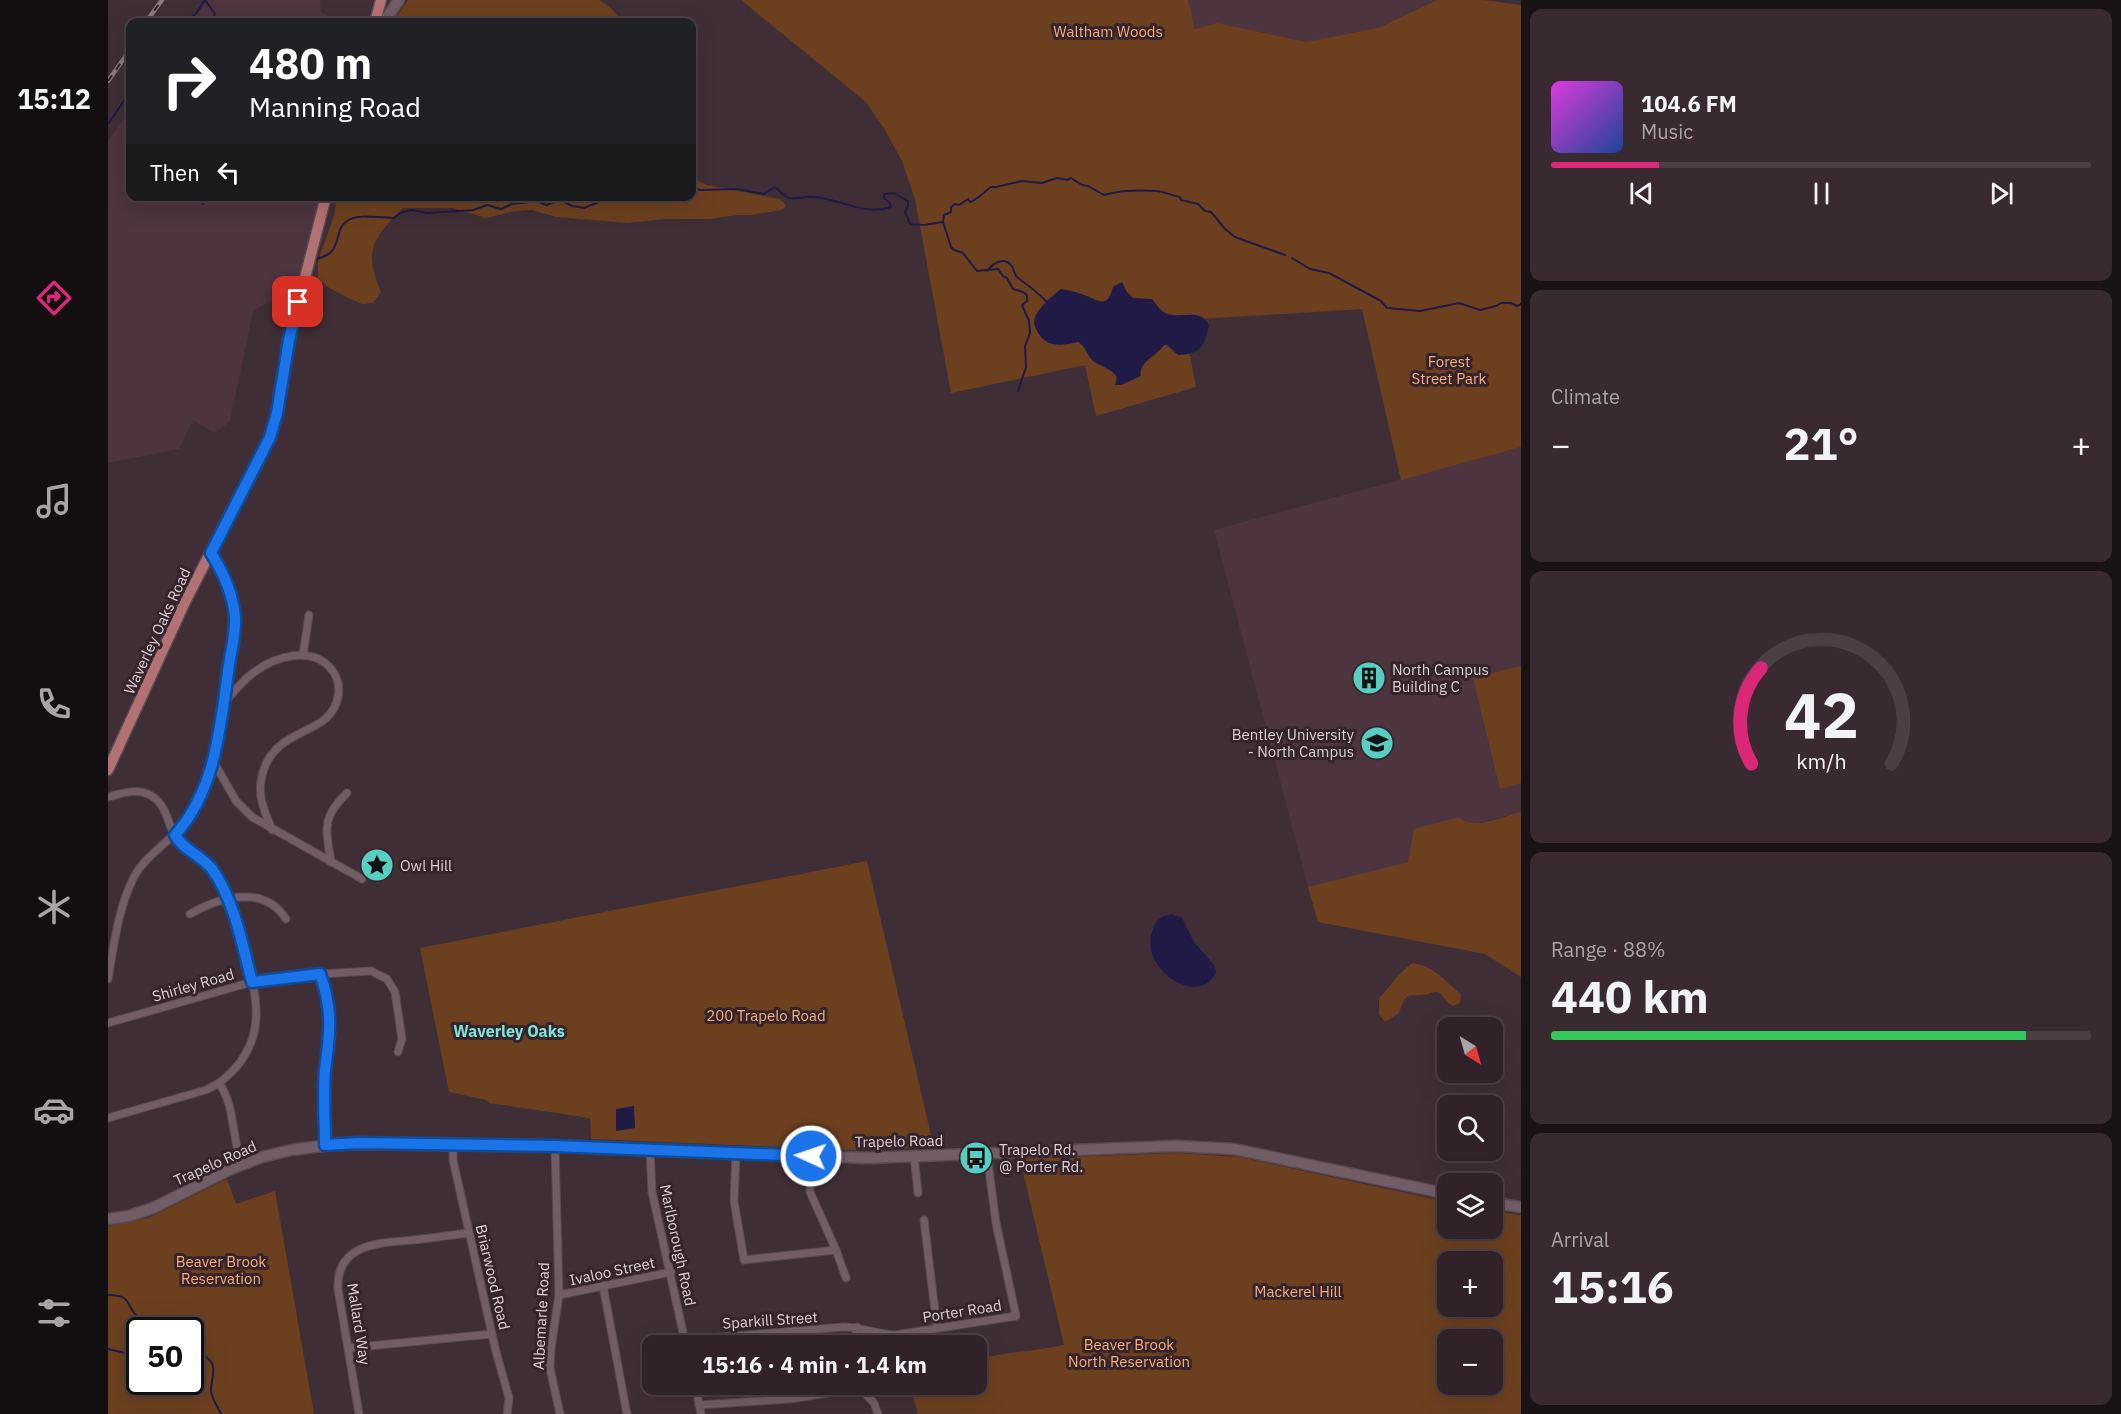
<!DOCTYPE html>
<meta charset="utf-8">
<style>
:root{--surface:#302228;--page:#382a30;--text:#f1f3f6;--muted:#a8a4a8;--line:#4b3f45;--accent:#db2777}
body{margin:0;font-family:"IBM Plex Sans",sans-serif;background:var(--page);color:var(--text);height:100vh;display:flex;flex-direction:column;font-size:22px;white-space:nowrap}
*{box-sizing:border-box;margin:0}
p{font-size:20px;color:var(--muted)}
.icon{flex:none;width:33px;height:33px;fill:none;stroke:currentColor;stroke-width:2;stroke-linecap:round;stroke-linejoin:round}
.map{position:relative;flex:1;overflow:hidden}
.details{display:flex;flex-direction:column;gap:9px;padding:9px;background:#1a1316;width:600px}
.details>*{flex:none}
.hud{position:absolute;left:18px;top:18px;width:570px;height:183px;border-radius:12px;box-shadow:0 6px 24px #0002,0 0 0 2px var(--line);background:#202124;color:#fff;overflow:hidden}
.needle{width:39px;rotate:143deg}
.tools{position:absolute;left:1329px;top:1017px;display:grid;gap:12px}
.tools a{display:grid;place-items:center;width:66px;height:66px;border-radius:12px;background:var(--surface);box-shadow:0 6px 24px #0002,0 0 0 2px var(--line);font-size:30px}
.speed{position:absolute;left:18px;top:1317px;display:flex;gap:12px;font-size:30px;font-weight:700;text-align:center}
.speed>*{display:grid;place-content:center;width:78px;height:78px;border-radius:50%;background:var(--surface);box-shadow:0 6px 24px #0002,0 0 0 2px var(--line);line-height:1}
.speed .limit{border:3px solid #111;border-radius:9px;background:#fff;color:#111}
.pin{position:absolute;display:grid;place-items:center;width:51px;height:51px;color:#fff;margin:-26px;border-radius:12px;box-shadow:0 3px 9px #0006}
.me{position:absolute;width:66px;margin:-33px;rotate:273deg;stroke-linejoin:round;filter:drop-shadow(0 0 4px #0008)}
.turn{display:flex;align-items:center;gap:21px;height:126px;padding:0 24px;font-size:27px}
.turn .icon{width:78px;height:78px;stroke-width:2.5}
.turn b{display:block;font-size:42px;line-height:51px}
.then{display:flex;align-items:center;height:57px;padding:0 24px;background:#0003;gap:12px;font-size:22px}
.big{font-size:45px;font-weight:700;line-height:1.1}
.details .card{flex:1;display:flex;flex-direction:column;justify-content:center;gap:9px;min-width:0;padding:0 21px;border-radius:12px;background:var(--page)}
.details .dial{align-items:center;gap:0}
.dial svg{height:156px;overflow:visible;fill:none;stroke:var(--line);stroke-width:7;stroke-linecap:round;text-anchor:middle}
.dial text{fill:var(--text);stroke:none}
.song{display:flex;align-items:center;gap:18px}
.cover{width:72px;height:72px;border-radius:9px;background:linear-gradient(135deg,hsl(300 70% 55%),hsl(220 70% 35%))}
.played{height:6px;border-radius:3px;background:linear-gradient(90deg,var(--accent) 20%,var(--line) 20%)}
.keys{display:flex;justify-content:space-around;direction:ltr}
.heat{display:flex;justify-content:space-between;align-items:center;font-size:33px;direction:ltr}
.charge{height:9px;border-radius:4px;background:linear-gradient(90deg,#34c759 88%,var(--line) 0)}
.trip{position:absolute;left:534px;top:1335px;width:345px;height:60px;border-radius:12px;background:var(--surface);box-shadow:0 6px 24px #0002,0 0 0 2px var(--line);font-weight:700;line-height:60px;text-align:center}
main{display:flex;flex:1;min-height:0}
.dock{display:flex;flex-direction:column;width:108px;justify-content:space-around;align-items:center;background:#130e10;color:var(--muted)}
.dock .icon{width:42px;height:42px}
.dock .selected{color:var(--accent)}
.dock b{font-size:27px;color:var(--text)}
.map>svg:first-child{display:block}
</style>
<main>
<nav class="dock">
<b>15:12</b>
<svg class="icon selected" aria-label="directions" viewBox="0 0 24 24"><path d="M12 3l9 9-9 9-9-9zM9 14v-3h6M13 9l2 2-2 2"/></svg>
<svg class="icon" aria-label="music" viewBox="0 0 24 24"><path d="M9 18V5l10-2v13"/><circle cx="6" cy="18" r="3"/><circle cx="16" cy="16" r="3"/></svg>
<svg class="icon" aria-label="phone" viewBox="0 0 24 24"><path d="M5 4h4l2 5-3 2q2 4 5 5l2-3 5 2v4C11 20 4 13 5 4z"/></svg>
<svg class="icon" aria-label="climate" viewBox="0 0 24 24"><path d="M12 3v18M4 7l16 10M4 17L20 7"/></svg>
<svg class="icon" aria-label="car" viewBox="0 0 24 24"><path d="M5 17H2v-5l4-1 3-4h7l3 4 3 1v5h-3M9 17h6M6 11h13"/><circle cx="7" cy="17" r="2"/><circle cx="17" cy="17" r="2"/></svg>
<svg class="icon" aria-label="filters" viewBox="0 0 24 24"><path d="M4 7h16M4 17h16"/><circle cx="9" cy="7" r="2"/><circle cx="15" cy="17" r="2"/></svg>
</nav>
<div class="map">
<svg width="1413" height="1414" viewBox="0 0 1413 1414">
<rect width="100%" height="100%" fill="#402e36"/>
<g fill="#4d343f">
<polygon points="98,0 212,0 213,12 232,22 82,22"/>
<polygon points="1080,0 1329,0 1270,28 1198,42 1109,23 1087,29"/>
<polygon points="22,109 22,196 212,197 183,306 162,301 145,311 122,421 107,433 85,420 71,449 0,463 0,141"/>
<polygon points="1413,447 1413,812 1366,824 1357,821 1351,817 1300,862 1200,887 1106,530"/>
</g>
<g fill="#6c401f" fill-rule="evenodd">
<polygon points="300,0 491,0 504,9 514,22 285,22"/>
<polygon points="633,0 1080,0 1087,29 1109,23 1198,42 1270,28 1329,0 1375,0 1413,5 1413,447 1293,480 1254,309 1075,320 1088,387 988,416 977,365 843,393 807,199 794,161 777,130 758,102"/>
<path d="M584,178l15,7 72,14 7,6 -1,3 -4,2 -30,5h-14l-27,4h-45l-37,4 -72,-6 -24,-7 -18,1 -28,7 -33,-10h-50c-30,30 -40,42 -22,84l-8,11 -11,1 -14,-6 -22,-12 -8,-9v-16l16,-45 3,-19 355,-1z"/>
<polygon points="1413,666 1413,783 1392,789 1365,678"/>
<path d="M1413,812v165l-36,-23 -167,-32 -10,-35 100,-25 6,-33 45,-12c15,14 44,-1 62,-5z"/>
<polygon points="759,861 826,1148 747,1150 483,1139 482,1118 382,1103 378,1100 341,1092 312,948"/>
<path d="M1305,963c24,5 30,17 48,31l-1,9 -7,3c-7,-3 -9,-11 -15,-14 -4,-1 -6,1 -10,2 -20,4 -20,-7 -29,19l-14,9 -6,-8v-16c14,-13 17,-24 34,-35z"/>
<path d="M1071,1153l60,4 208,45 1,26h44l1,-17 28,4v199h-603l-8,-29 66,-1 1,-25c29,-7 58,-8 87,-14l-44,-186zM1340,1262h44v44h-44zM1340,1340h44v44h-44z"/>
<path d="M119,1179l9,25 39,-13 39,223h-206v-188l40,-8zM32,1330h50v52h-50z"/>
</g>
<g fill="#1f1a46">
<path d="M1014,282l5,10 6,6 19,1c4,5 8,11 13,14 16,7 35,-6 44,12 -5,21 -7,29 -31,30l-11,-10h-3c-8,12 -26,17 -23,31l-20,9h-6l2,-8c-6,-9 -16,-10 -24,-16 -6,-6 -7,-14 -15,-19 -17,4 -32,6 -41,-11 -2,-4 -4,-9 -2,-14 4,-10 17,-21 26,-28 7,1 16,3 23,6 15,5 23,15 29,-8z"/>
<path d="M1063,914l11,4 12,24 20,23 2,7c-16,37 -77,-3 -64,-40 3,-10 8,-16 19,-18z"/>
<polygon points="526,1106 527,1128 508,1131 508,1109"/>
</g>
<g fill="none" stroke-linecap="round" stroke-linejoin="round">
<g stroke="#1f1a46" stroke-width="2">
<polyline points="97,0 107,14 104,22"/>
<polyline points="75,22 88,14 97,0"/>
<polyline points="0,124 22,92"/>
<path d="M584,188l9,2 36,-1 27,5 11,-7c5,4 9,10 15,11 8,1 16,-2 24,-1 26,2 50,19 77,10l-1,-4 -6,-5v-4l10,-1 14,8v5l-3,6 5,12 14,1 19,-3 1,-7 7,-3v-5l4,-3 4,1 9,-6 2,3c7,-2 15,-11 21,-15h5l26,-6 20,2 15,-5 10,2 4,-2 11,7 6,1 16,9c18,-5 35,-5 52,-4 8,0 16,5 24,6l1,3 17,4 7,7 6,1 14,17 10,8 50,18"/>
<polyline points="89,196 95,204"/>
<polyline points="835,222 843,247 846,250 855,253 869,271 890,269 895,276 899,278 905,289 915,292 919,295 919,301 914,305 921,321 922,333 917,346 918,367 910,391"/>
<polyline points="1184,258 1202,269 1221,273 1273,301 1279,308 1312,311 1351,303 1372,310 1388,306 1393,303 1403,303 1409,306 1413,304"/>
<path d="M208,259c29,-6 16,-28 31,-38 12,-8 34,-3 47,-3l6,-5 12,-3 15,3 46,-3 14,-5 14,4 11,-5 25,-3 9,4 14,-5 12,6 12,2 24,-10 36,3 8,-5"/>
<path d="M879,271c5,-7 17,-15 24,-6 4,5 2,9 7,13 10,7 19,14 29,24"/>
<path d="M0,1295c23,1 16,5 27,19 6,7 15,8 19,16"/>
<polyline points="0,1349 17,1353 32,1344"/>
<path d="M82,1358l16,-1c13,9 5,20 5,33 0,8 7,17 10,24"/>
</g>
<defs>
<g id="street">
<polyline points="195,655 201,615"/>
<path d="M116,703c9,-10 18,-22 29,-30 22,-17 59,-28 79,-3 6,8 8,17 6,27 -6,30 -37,31 -57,48 -11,9 -18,22 -20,36 -3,18 5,33 11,49"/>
<polyline points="104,759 128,801 144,817 254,879"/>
<path d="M0,797c13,-3 27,-9 40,-3 20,9 19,31 29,46 9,12 26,17 35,30 15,20 20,43 28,67 17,56 33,105 -21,146 16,22 13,56 23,82"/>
<path d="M223,862c-5,-33 -10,-44 16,-69"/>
<path d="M82,914c30,-17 74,-30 96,5"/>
<polyline points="212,974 221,1008 222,1029 217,1071 217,1145"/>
<path d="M0,979c6,-34 10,-71 26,-102 14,-26 43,-39 59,-64 23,-37 28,-98 35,-141 2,-18 8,-36 7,-55 -2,-22 -12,-45 -24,-64"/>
<polyline points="0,1023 144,982 212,974 263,971 279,979 287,992 294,1039 290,1052"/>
<polyline points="0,1118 98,1090 111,1083"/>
<polyline points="345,1145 345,1160 387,1348 401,1398 399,1414"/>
<polyline points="447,1146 451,1295 443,1348 442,1368 452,1414"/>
<polyline points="542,1149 544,1192 578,1346"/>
<polyline points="628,1153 626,1201 636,1260 728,1250"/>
<polyline points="703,1156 702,1192 728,1250 738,1278"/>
<polyline points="806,1156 810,1193"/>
<polyline points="816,1220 829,1328"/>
<polyline points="495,1286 519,1414"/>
<polyline points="451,1295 563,1272"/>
<path d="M577,1340l158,-13c18,0 34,7 52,8l121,-19 -20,-93 -9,-69"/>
<polyline points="746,1346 749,1327"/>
<polyline points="240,1348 384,1334"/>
<polyline points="587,1384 593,1414"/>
<polyline points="752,1388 766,1403 770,1414"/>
<polyline points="591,1405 682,1399 752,1388"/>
<path d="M251,1414l-21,-125c-2,-46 42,-46 75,-49 19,-2 38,-5 56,-7"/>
</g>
<g id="secondary">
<polyline points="276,22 291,0"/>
<polyline points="1384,1203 1413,1207"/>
<polyline points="0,1219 21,1216 45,1208 123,1169 154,1157 183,1150 230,1144 447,1146 760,1158 1068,1146 1126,1149 1340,1194"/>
</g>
<g id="primary">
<polyline points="267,22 273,0"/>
<polyline points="0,770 77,602 162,437 171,403 181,340 218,196"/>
</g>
</defs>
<use href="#street" stroke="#594a51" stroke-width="9"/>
<use href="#secondary" stroke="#594a51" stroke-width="13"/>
<use href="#primary" stroke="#594a51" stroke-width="13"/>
<use href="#street" stroke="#725d66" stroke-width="7"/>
<use href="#secondary" stroke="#725d66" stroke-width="10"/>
<use href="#primary" stroke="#b27173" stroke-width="10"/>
<defs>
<g id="rail">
<polyline points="38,22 54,0"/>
<polyline points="0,81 22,50"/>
</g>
</defs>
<use href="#rail" stroke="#897980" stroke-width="4.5"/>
<use href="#rail" stroke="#36242c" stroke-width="2" stroke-dasharray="7" stroke-linecap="butt"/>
</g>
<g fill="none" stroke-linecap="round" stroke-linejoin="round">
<defs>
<path id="route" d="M190,302l-9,38 -12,73 -7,24 -59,116c12,19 22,42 24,64 1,19 -5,37 -7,55 -8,57 -13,119 -53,163 8,15 26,20 37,34 22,30 31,78 40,113l68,-8c13,35 10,60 5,96 -2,25 0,51 0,75l34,-2 196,3 256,10"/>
</defs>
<use href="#route" stroke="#114b97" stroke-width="15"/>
<use href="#route" stroke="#1a73e8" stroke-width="10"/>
</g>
<defs>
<symbol id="building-disc" viewBox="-11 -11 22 22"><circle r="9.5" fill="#56cec2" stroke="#36242c"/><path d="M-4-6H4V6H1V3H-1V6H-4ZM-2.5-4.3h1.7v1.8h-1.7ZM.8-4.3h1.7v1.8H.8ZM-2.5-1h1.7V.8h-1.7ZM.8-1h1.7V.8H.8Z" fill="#111"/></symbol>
<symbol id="university-disc" viewBox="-11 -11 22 22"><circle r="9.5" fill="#56cec2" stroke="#36242c"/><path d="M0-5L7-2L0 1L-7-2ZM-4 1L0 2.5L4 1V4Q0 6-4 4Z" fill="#111"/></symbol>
<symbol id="sight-disc" viewBox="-11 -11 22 22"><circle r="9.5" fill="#56cec2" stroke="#36242c"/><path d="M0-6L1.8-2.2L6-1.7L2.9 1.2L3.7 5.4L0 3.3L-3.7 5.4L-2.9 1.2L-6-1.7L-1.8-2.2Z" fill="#111"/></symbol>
<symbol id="bus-disc" viewBox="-11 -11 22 22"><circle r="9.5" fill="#56cec2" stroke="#36242c"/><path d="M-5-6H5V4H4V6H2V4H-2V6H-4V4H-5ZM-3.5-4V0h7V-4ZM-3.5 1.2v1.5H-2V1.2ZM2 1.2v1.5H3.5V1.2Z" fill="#111"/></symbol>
</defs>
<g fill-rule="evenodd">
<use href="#building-disc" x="1242" y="659" width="38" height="38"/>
<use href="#university-disc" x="1250" y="724" width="38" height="38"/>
<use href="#sight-disc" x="250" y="846" width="38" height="38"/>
<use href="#bus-disc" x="849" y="1139" width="38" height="38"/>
</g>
<g text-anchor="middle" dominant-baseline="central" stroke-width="6" stroke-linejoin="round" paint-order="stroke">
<g font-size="15" fill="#f6ad79" stroke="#36242c">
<text x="1000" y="31">Waltham Woods</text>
<text x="1341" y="361">Forest<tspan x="1341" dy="17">Street Park</tspan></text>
<text x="658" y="1015">200 Trapelo Road</text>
<text x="113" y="1261">Beaver Brook<tspan x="113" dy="17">Reservation</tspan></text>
<text x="1190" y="1291">Mackerel Hill</text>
<text x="1021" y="1344">Beaver Brook<tspan x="1021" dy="17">North Reservation</tspan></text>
</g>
<g font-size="15" fill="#ddd0d5" stroke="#36242c">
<text transform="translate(49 631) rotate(-65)">Waverley Oaks Road</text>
<text transform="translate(85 985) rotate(-16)">Shirley Road</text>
<text transform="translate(791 1141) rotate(-1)">Trapelo Road</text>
<text transform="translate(107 1163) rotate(-24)">Trapelo Road</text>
<text transform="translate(570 1245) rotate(78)">Marlborough Road</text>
<text transform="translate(504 1271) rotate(-12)">Ivaloo Street</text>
<text transform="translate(385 1277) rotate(77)">Briarwood Road</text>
<text transform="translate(854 1311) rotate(-9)">Porter Road</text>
<text transform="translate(433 1316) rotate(-87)">Albemarle Road</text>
<text transform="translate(662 1320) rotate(-4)">Sparkill Street</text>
<text transform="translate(251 1324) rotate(81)">Mallard Way</text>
</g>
<g font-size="15" fill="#ddd0d5" stroke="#36242c" text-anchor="start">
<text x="1284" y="669">North Campus<tspan x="1284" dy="17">Building C</tspan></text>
<text x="1246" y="734" text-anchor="end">Bentley University<tspan x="1246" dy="17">- North Campus</tspan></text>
<text x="292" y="865">Owl Hill</text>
<text x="891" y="1149">Trapelo Rd.<tspan x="891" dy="17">@ Porter Rd.</tspan></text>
</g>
<g font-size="16" font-weight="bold" fill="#7de6db" stroke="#36242c">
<text x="401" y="1031">Waverley Oaks</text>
</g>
</g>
</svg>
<div class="tools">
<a><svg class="needle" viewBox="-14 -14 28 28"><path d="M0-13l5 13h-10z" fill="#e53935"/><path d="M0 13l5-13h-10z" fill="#a8a4a8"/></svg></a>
<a><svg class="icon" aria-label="search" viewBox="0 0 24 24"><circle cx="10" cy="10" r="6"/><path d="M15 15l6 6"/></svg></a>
<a><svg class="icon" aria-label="layers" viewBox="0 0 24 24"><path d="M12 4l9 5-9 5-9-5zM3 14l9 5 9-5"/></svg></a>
<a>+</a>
<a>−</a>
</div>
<div class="speed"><div class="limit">50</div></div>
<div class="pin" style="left:190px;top:302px;background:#d93025"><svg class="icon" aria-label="arrive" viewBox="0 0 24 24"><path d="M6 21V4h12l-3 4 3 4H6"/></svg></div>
<svg class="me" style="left:703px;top:1156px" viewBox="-20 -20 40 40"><circle r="17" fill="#1a73e8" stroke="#fff" stroke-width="3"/><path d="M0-11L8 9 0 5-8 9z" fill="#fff"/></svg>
<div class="trip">15:16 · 4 min · 1.4 km</div>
<div class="hud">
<div class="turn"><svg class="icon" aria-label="right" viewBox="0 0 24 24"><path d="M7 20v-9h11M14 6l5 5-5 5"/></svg><div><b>480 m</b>Manning Road</div></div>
<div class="then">Then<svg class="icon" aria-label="left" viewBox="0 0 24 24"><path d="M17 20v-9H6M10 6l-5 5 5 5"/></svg></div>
</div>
</div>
<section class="details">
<div class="card">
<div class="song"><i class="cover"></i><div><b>104.6 FM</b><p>Music</p></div></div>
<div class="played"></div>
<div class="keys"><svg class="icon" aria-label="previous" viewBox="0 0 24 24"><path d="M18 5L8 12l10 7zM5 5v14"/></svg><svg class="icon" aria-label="pause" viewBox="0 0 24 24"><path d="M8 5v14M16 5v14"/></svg><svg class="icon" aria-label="next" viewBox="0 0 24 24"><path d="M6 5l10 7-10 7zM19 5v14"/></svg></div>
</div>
<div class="card"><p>Climate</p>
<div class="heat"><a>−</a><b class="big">21°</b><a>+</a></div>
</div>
<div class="card dial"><svg viewBox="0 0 100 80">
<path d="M14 69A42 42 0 1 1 86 69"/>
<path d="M14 69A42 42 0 0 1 19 20" stroke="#db2777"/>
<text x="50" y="56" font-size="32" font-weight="700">42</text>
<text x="50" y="72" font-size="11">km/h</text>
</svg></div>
<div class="card"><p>Range · 88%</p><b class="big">440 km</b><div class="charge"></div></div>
<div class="card"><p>Arrival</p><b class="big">15:16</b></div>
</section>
</main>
